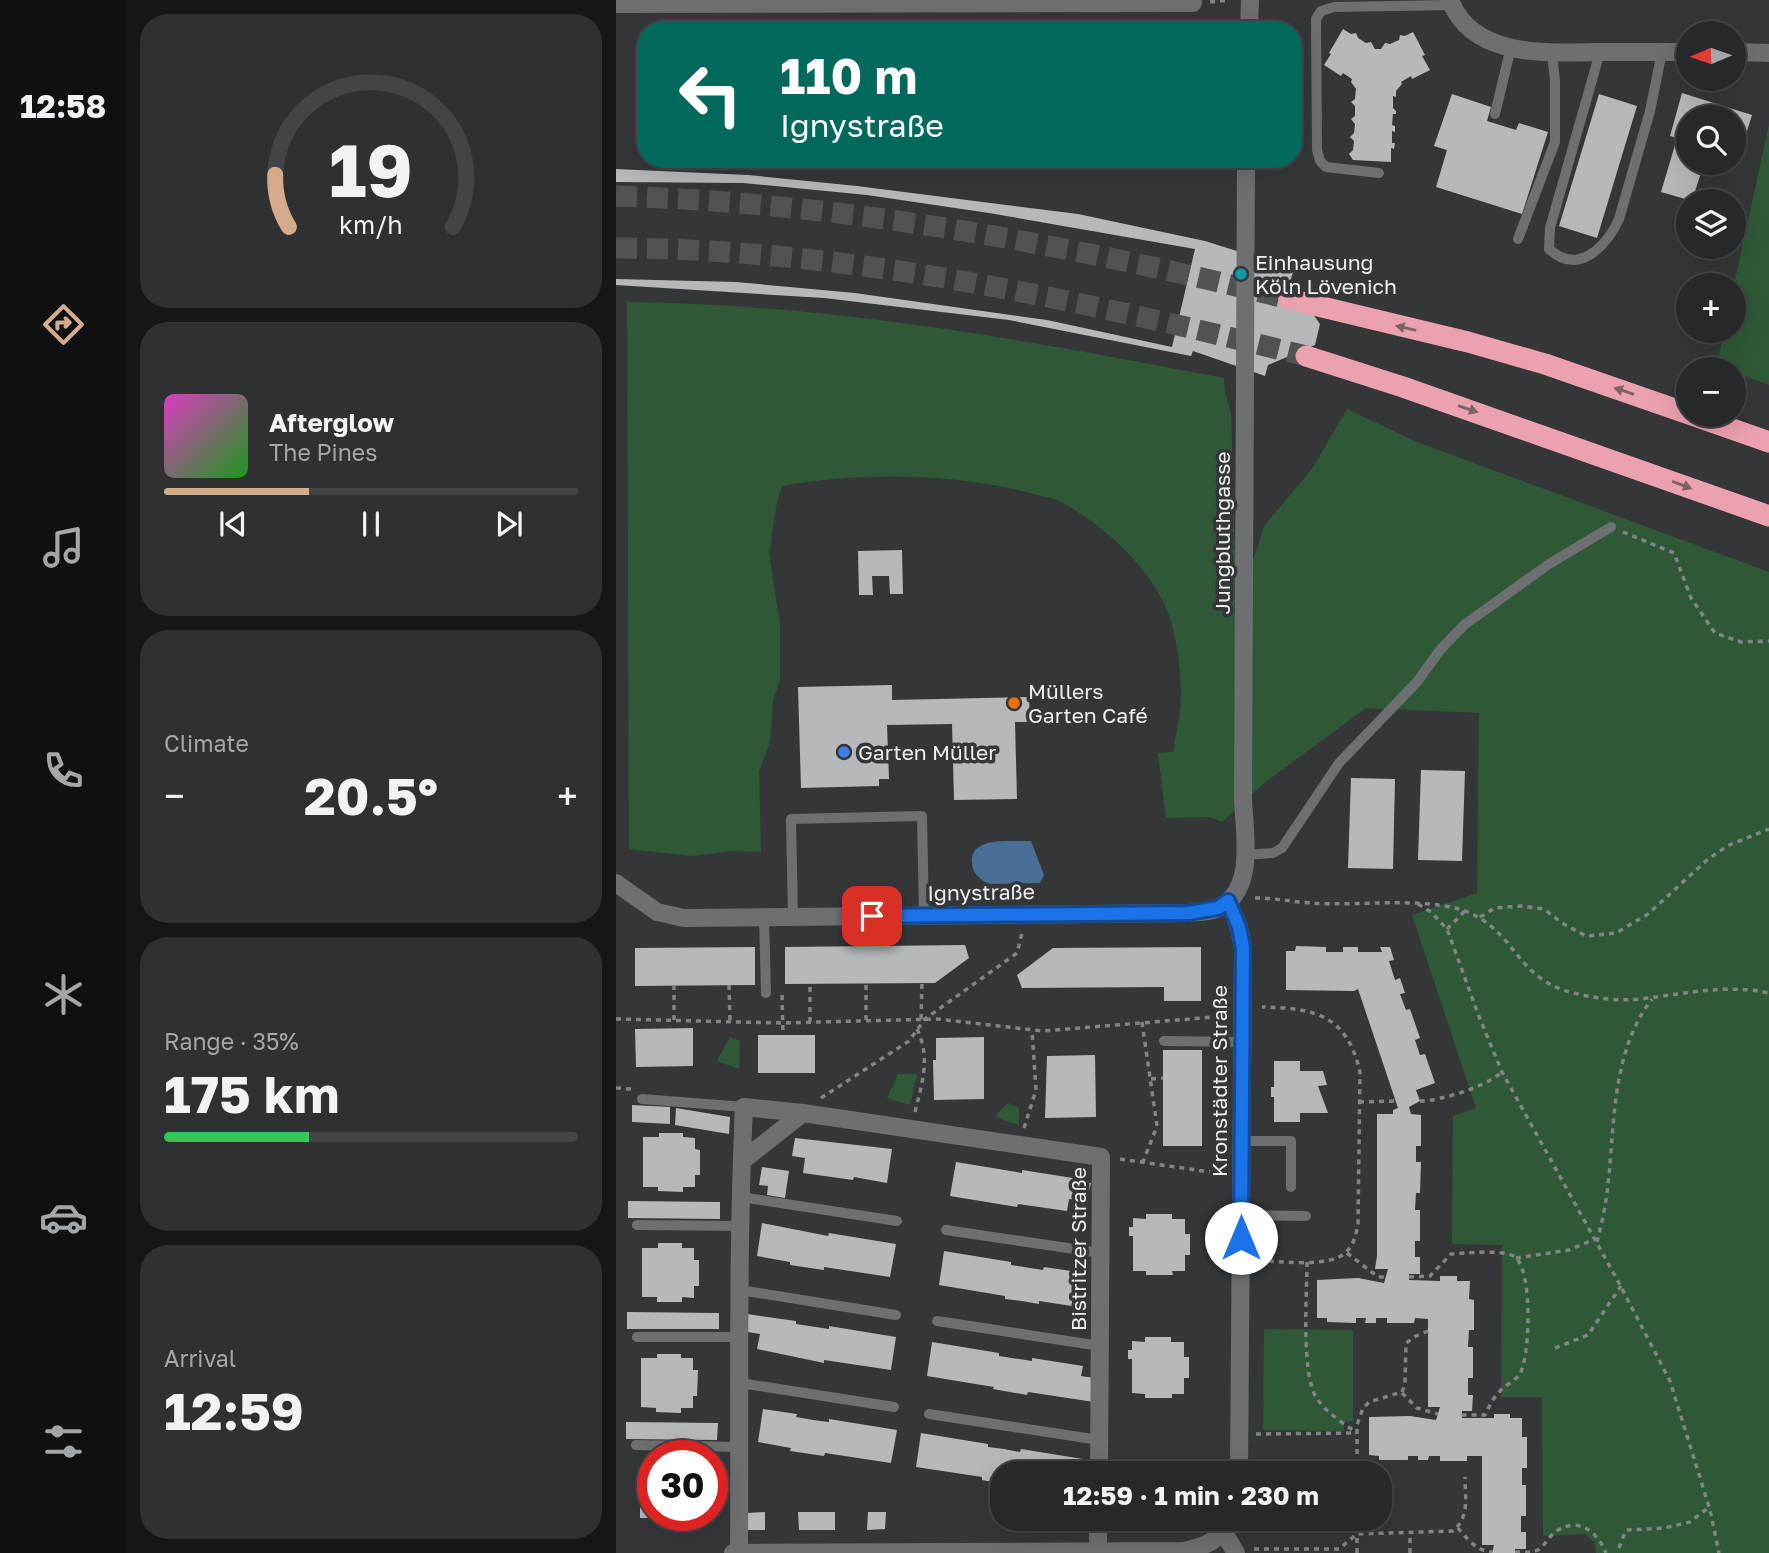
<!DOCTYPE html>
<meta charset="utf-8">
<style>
:root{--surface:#27282a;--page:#2f3032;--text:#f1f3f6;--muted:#a4a6a8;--line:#434447;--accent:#d6ab8b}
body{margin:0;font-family:"Golos Text",sans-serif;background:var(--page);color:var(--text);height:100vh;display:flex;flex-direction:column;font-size:26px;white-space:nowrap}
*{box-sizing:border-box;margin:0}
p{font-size:23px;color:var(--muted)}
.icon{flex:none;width:38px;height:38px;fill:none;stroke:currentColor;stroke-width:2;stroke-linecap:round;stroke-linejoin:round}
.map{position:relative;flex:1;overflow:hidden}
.sheet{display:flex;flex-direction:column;gap:14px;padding:14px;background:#151617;width:490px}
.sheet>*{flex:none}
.banner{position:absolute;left:21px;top:21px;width:665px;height:147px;border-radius:28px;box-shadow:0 7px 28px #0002,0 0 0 2px var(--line);background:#00695c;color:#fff;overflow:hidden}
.needle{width:46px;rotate:268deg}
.controls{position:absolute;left:1060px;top:21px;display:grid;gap:14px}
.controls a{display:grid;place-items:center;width:70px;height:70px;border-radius:50%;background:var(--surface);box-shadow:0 7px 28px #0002,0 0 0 2px var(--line);font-size:35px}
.speed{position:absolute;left:21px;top:1440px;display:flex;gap:14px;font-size:35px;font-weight:700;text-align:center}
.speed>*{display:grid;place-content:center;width:91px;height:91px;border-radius:50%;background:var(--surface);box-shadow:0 7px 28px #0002,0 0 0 2px var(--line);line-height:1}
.speed .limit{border:10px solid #d22;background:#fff;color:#111}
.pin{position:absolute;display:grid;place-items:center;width:60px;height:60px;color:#fff;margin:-30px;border-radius:14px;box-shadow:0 4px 10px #0006}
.me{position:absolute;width:77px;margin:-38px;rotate:0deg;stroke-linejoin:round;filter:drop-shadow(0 0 5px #0008)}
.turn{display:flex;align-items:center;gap:24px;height:147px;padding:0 28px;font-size:32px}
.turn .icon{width:91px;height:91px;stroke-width:2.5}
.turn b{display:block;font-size:49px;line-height:60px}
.big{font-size:52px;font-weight:700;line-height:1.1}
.sheet .card{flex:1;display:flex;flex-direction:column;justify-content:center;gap:10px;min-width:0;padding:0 24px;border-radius:28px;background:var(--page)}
.sheet .dial{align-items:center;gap:0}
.dial svg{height:182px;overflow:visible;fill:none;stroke:var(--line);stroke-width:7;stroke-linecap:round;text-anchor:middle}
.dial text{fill:var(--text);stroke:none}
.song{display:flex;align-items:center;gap:21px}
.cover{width:84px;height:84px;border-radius:10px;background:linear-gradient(135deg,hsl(310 70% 55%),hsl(120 70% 35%))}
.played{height:7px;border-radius:4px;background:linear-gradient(90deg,var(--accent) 35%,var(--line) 35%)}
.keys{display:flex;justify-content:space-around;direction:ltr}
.heat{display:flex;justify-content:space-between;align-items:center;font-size:38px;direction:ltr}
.charge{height:10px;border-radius:5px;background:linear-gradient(90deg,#34c759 35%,var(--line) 0)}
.trip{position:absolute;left:374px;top:1461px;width:402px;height:70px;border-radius:28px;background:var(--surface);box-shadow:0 7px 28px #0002,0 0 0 2px var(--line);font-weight:700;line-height:70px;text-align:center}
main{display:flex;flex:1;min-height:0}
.dock{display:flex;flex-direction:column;width:126px;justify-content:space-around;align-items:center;background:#101011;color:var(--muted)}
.dock .icon{width:49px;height:49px}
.dock .current{color:var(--accent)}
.dock b{font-size:32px;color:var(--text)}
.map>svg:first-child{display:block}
</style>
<main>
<nav class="dock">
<b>12:58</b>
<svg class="icon current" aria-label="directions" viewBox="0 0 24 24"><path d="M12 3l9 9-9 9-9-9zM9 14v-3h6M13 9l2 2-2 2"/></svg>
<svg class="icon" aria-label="music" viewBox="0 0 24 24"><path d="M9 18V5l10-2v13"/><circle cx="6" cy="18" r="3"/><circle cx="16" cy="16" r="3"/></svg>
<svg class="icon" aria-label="phone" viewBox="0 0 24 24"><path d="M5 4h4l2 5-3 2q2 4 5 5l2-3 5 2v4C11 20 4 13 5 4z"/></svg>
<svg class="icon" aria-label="climate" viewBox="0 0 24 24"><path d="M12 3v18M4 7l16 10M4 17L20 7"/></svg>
<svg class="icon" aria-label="car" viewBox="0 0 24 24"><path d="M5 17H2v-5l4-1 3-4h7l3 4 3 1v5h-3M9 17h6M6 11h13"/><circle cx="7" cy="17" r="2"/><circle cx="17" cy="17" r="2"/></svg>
<svg class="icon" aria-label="filters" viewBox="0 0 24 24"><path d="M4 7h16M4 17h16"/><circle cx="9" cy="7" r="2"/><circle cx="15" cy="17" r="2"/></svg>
</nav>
<section class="sheet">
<div class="card dial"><svg viewBox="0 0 100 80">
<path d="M14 69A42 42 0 1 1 86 69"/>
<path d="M14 69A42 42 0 0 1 8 46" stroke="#d6ab8b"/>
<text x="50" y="56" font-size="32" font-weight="700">19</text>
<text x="50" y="72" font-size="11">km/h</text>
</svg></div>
<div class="card">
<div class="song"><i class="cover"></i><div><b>Afterglow</b><p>The Pines</p></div></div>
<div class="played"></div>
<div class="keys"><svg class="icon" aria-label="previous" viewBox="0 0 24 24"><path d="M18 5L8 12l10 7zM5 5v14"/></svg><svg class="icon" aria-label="pause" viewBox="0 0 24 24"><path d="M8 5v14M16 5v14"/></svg><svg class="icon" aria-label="next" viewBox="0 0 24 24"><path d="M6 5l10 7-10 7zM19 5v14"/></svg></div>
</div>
<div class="card"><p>Climate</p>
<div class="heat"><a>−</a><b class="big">20.5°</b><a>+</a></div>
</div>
<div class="card"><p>Range · 35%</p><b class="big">175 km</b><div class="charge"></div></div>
<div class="card"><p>Arrival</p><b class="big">12:59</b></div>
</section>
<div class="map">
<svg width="1153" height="1553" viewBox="0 0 1153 1553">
<rect width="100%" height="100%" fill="#343638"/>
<g fill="#2f5936">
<polygon points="1153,124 1153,385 1118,372 1118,369 1101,365 1108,331 1118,331 1118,285"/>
<path d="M11,302c201,2 400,38 597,76l1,15 6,20 4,143 19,2 10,-32 48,-57 35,-60 70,33 352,130v981h-173l-2,-11 -9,-8 -42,2 -1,-139h-41l1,-152 -50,-1 1,-128 23,-8 -64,-193 65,-22 2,-180 -113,-5 -103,76 -41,38 -11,-5 -45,1 -8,-65 15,-1c3,-21 9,-43 8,-64 -1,-24 -5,-56 -14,-78 -18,-44 -65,-86 -106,-108 -9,-5 -21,-6 -31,-9 -79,-20 -168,-21 -248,-7l-5,16 -8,52 11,71v55l-7,20 -3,42 -11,29 2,81 -28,-1 -41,5 -63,-7z"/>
<polygon points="114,1037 124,1041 123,1069 101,1061"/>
<polygon points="282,1074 301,1074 294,1105 271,1098"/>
<polygon points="392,1103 403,1108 403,1125 378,1117"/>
<polygon points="648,1329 737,1330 737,1421 728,1422 728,1431 647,1430"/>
</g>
<path fill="#4a6f97" d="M415,841l13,34 -4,8 -52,1c-8,-5 -16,-11 -16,-21 -3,-28 42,-21 59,-22z"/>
<g fill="#b6b9bb">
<polygon points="727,29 735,34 740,33 742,38 750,43 755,42 759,49 765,49 769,43 774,44 783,40 784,35 789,36 797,32 809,55 806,56 814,70 796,79 795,76 785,82 786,84 780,91 780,97 777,96 777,108 780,111 780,114 777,114 776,125 779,126 779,132 776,131 776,143 779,143 778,149 775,148 775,162 737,160 733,154 737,150 738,141 734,137 738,133 739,124 735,119 739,116 739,106 735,102 739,99 740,89 735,82 736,79 727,73 725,76 708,65 715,54 713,53"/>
<polygon points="1066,93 1136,115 1125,151 1118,149 1118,117 1073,117 1073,163 1088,163 1076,201 1045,192 1061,138 1054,136"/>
<polygon points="836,94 875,107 871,121 900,130 903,123 932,132 906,214 820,187 831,150 818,146"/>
<polygon points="983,94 1021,106 981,238 943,226"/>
<polygon points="0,169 132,175 241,186 462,214 589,241 678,269 674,282 704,324 699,345 652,365 649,376 577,351 575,356 393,320 208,298 0,285 0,279 120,282 239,293 431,320 556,347 579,249 373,213 251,195 127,183 0,182"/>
<polygon points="286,550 287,594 274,594 273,576 256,576 257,595 243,595 242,551"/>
<polygon points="276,685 276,700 413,697 414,722 399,722 401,799 338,800 336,724 271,725 273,779 263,779 263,786 185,788 182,687"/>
<polygon points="805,770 849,771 846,861 802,860"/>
<polygon points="735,778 779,779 777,869 732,868"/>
<polygon points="349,945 353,958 319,983 169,984 169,947"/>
<polygon points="680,946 710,947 710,952 727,952 727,947 742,947 742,952 766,952 764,947 774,947 778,960 773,961 779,980 784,978 789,993 784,994 790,1010 794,1009 804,1038 799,1040 804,1055 809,1054 819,1083 800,1090 804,1101 793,1107 795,1114 805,1115 805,1146 800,1146 800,1162 805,1162 804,1193 800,1193 799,1210 804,1210 804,1241 799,1241 799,1257 804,1257 804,1274 793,1274 793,1280 824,1281 824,1276 841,1276 841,1281 854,1281 853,1299 858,1300 858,1330 853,1330 852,1347 857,1347 857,1378 852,1378 852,1395 857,1395 856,1411 846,1411 846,1418 878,1418 878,1414 894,1414 894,1418 906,1418 906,1437 911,1437 911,1468 906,1468 906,1485 910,1485 910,1516 905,1516 905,1532 910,1532 910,1549 899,1549 899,1553 876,1553 878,1545 866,1545 866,1456 851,1456 851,1461 824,1461 824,1456 813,1456 812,1460 802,1460 802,1456 792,1456 792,1460 763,1460 763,1456 753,1455 753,1417 794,1416 820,1420 824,1407 812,1407 812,1319 799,1318 798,1323 771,1323 771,1318 760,1318 760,1323 749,1323 750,1318 740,1318 740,1323 711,1322 711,1318 701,1318 701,1280 742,1278 768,1283 772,1269 759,1269 761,1256 761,1114 777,1114 777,1110 782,1108 742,989 738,991 670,990 670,951 679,951"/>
<polygon points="139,947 139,985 19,986 19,948"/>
<polygon points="585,947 585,1001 548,1001 548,987 406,988 401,975 437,948"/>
<polygon points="77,1028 77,1066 20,1067 19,1029"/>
<rect x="142" y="1035" width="57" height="38"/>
<polygon points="368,1037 368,1099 318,1100 317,1060 320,1060 320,1038"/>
<rect x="547" y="1050" width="39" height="96"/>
<polygon points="479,1055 480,1117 429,1118 431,1056"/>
<polygon points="658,1061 684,1061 684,1071 707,1071 711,1085 702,1086 712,1113 684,1113 684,1122 658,1122 658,1097 655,1097 655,1087 658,1087"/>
<polygon points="16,1105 54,1107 54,1124 16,1122"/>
<polygon points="60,1108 114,1117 113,1134 59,1125"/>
<polygon points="43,1133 67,1133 67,1137 79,1138 79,1149 84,1150 84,1175 79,1175 79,1187 67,1187 67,1192 42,1191 42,1187 27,1187 27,1137 43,1137"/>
<polygon points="179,1138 276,1149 271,1183 238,1177 237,1180 187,1173 189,1158 176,1156"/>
<polygon points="340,1162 406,1173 406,1170 457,1178 456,1181 475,1183 471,1201 453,1199 451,1211 402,1204 401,1207 334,1196"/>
<polygon points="146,1167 173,1171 169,1198 151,1195 152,1186 143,1185"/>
<polygon points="12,1201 104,1202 104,1219 12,1218"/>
<polygon points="530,1214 556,1214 556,1219 569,1219 569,1234 574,1234 574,1255 569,1255 569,1271 556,1271 557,1275 530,1275 530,1271 517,1271 517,1236 513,1236 513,1227 517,1227 517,1218 530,1219"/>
<polygon points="146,1223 212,1236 213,1233 280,1244 274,1277 208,1267 208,1270 174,1265 174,1262 141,1256"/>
<polygon points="42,1243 66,1243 66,1248 78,1248 78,1260 83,1260 83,1286 78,1286 78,1298 66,1297 66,1302 41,1302 41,1297 26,1297 26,1248 42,1248"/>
<polygon points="328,1251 395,1262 395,1265 427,1270 428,1267 462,1272 456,1306 423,1301 423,1304 406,1301 389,1299 389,1296 323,1285"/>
<polygon points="11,1312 103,1313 103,1329 11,1329"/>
<polygon points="131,1314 180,1321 180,1324 213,1329 213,1326 280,1337 275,1370 208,1360 208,1363 141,1349 144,1334 132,1332"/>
<polygon points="529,1337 555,1337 555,1342 568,1342 568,1357 573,1357 573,1378 568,1378 568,1394 556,1394 556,1398 529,1398 529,1394 516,1393 516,1359 512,1359 512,1350 516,1350 516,1341 529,1342"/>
<polygon points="316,1342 383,1353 383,1356 416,1361 416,1358 467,1366 465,1376 478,1378 478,1402 412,1392 411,1395 377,1389 378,1387 311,1376"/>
<polygon points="41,1354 65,1354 65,1358 77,1358 77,1370 82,1370 81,1396 77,1396 77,1408 65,1408 65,1413 40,1412 40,1408 25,1407 25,1358 41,1358"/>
<polygon points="147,1409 181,1414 180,1417 197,1420 213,1422 213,1419 281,1430 275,1463 209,1453 208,1456 174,1451 175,1448 142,1442"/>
<polygon points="10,1422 102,1423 101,1440 10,1439"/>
<polygon points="305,1433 372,1444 372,1447 388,1449 404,1452 405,1449 467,1459 465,1474 387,1474 387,1484 366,1480 366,1477 300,1467"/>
<polygon points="529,1460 555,1460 555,1465 567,1465 567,1474 516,1474 516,1465 529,1465"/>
<rect x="656" y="1461" width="52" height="13"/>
<polygon points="24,1468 37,1469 37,1516 76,1516 76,1518 64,1518 63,1523 39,1523 39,1518 24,1518"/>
<polygon points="149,1512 149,1530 131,1530 131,1513"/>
<polygon points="182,1512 219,1512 219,1530 183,1530"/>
<polygon points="252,1512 270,1512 269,1529 251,1530"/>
</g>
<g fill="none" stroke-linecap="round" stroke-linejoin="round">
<g stroke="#505254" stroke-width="21" stroke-dasharray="21 10" stroke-linecap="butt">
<path d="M0,196c227,7 452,48 673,103"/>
<path d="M0,248c234,1 464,52 690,108"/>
</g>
<g stroke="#828486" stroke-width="3.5" stroke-dasharray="5 5" stroke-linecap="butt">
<polyline points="594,2 613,0"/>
<polyline points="1007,532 1058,553 1075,598 1099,633 1125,642 1153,641"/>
<path d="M639,898c20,0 38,4 58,5 45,4 124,-9 163,13 40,21 44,65 98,77 24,6 49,9 74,5 41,-5 80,-14 121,-5"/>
<polyline points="802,904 815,912 831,929 862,1014 886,1072 1003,1283 1054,1381 1094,1510 1103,1553"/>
<polyline points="864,917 879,908 905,906 928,909 946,923 970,936 1000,933 1032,914 1091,860 1111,846 1153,829"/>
<polyline points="831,929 849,911"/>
<polyline points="58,985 58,1020"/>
<polyline points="113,985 114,1021"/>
<polyline points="166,995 167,1035"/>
<polyline points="0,1019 166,1023 321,1019 427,1031 610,1016"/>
<polyline points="305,1019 306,983"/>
<polyline points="250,1020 250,984"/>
<polyline points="194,1022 194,984"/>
<polyline points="526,1022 541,1126 527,1162"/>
<polyline points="535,1079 547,1078"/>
<polyline points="0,1088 15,1089"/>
<polyline points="205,1098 293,1041 309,1019 401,953 406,933"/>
<path d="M804,1101c21,0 67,-15 82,-29"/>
<polyline points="743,1102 780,1101"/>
<path d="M299,1112c7,-29 16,-54 2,-83"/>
<polyline points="408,1128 420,1090 416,1030"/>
<polyline points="504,1159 608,1174"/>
<path d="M981,1242c4,-16 8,-33 10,-49 8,-63 3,-140 45,-194"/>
<polyline points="731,1253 762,1277 769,1277"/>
<polyline points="900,1258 953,1250 979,1239"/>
<path d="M643,1261c22,0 69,7 86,-8 9,-7 11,-19 13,-29l2,-152c-13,-57 -45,-64 -98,-65"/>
<path d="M691,1262c0,33 -6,109 9,135 9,15 27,26 41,36"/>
<path d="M793,1277l21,-1 21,-22c14,-1 54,-5 64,3 18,14 15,99 5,117 -5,7 -15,11 -21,18 -6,6 -10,15 -14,23h-24"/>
<polyline points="939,1348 972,1335 1005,1286"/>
<polyline points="786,1393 801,1408 822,1414"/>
<polyline points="640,1434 740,1433"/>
<polyline points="741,1474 741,1425 747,1408 753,1402 786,1392 789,1384 790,1343 800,1336 812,1331"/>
<path d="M842,1528c8,10 20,24 34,24"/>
<polyline points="1003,1548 1010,1530 1048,1528 1074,1522 1093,1507"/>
<path d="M638,1549h85l18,-15 96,-3c17,-14 12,-35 12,-54"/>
<path d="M899,1552c8,0 16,1 23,-2 8,-5 11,-15 20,-20 22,-13 40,3 48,23"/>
<polyline points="741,1553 741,1519"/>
<polyline points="794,1553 794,1534"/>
</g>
<g stroke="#6d6f71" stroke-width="10">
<path d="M984,52l-50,176 -1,21c29,27 57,-2 70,-30l31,-108 12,-59"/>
<polyline points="879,114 895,47"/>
<polyline points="763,173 710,167 704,161 701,150 700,19 705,11 718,7 836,5"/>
<polyline points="902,239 939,142 939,81 936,53"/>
<polyline points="630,855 657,853 666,848 723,763 801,682 824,650 848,625 933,564 995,527"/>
<polyline points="148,917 150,993"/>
<polyline points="177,917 175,819 306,816 308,915"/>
<polyline points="548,1041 626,1042"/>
<polyline points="26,1099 128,1107"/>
<polyline points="625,1141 675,1141 675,1187"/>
<polyline points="125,1197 281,1221"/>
<polyline points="625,1215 690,1216"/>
<polyline points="21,1225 125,1226"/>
<polyline points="330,1230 485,1253"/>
<polyline points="124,1290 280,1315"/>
<polyline points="321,1321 484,1346"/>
<polyline points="21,1337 124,1337"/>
<polyline points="124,1383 278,1407"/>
<polyline points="313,1414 483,1440"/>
<polyline points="20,1445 124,1447"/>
</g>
<g stroke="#6d6f71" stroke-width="18">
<path d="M834,0c22,58 97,53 147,52 31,0 61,0 92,0"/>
<polyline points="0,4 577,3"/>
<polyline points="633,30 634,0"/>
<polyline points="1118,52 1153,53"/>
<path d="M0,883l41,29 27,6 505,-5c9,-1 19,-1 27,-4 41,-16 28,-77 27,-110l3,-640"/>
<polyline points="612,901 623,927 627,948 623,1474"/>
<polyline points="187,1113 485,1157 483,1474"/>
<polyline points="608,1533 620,1553"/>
<polyline points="482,1551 482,1519"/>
<path d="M117,1553l451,-2c22,-5 37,-11 48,-32"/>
<path d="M123,1553c1,-149 -2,-298 5,-446l59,6 -61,48"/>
</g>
<g stroke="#eca1ae" stroke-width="21">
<polyline points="673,299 852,342 929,364 1073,414"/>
<polyline points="690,356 787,387 1153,516"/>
<polyline points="1076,415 1153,442"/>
</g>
</g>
<defs><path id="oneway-solid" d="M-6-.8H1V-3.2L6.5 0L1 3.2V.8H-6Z" transform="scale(1.75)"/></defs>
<g fill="#7e6167">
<use href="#oneway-solid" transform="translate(790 328) rotate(-167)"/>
<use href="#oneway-solid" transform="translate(1008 391) rotate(-161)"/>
<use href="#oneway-solid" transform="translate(852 409) rotate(19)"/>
<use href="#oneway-solid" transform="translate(1066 485) rotate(20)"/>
</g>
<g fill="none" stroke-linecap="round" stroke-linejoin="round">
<defs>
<polyline id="route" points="256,916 573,913 602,908 612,901 623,927 627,948 625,1238"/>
</defs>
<use href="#route" stroke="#114b97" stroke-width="18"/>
<use href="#route" stroke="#1a73e8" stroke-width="12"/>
</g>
<circle fill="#0f9aa8" stroke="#343638" stroke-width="2.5" cx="625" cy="274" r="7"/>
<circle fill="#e8710a" stroke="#343638" stroke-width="2.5" cx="398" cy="703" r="7"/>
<circle fill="#3f7fe0" stroke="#343638" stroke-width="2.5" cx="228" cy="752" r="7"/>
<g text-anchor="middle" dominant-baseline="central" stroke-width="7" stroke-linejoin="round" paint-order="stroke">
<g font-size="21" fill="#eeeff1" stroke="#343638" text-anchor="start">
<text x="639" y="262">Einhausung<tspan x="639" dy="24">Köln Lövenich</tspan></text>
<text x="412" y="691">Müllers<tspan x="412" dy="24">Garten Café</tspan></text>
<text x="242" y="752">Garten Müller</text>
</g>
<g font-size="21" fill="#eeeff1" stroke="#343638">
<text transform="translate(606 533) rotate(-90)">Jungbluthgasse</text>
<text transform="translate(365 892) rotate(-1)">Ignystraße</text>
<text transform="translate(603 1081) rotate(-90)">Kronstädter Straße</text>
<text transform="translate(462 1249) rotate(-90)">Bistritzer Straße</text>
</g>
</g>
</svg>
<div class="controls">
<a><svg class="needle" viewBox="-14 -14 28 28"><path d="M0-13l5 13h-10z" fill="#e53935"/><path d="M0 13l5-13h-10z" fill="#a4a6a8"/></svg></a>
<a><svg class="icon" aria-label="search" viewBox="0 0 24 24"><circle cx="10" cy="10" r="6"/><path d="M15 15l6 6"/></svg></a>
<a><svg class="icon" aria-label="layers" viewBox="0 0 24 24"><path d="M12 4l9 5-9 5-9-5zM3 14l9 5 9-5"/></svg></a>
<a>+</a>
<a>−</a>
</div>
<div class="speed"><div class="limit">30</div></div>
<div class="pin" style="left:256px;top:916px;background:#d93025"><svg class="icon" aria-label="arrive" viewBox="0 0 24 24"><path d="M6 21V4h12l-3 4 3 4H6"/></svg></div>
<svg class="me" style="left:625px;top:1238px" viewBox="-20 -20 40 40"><circle r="19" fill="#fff"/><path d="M0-13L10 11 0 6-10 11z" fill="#1a73e8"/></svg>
<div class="trip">12:59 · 1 min · 230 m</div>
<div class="banner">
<div class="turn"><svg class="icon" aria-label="left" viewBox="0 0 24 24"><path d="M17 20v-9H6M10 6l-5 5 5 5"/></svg><div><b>110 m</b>Ignystraße</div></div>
</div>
</div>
</main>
